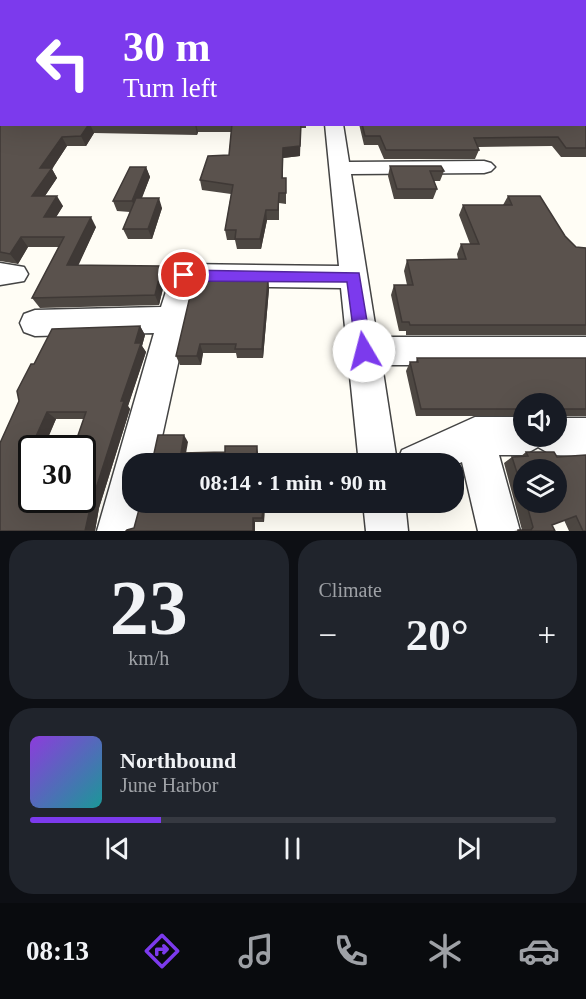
<!DOCTYPE html>
<meta charset="utf-8">
<style>
:root{--surface:#171b24;--page:#20242c;--text:#f1f3f6;--muted:#9ea1a6;--line:#363941;--accent:#7c3aed}
body{margin:0;font-family:Georgia,serif;background:var(--page);color:var(--text);height:100vh;display:flex;flex-direction:column;font-size:22px;white-space:nowrap}
*{box-sizing:border-box;margin:0}
p{font-size:20px;color:var(--muted)}
.icon{flex:none;width:33px;height:33px;fill:none;stroke:currentColor;stroke-width:2;stroke-linecap:round;stroke-linejoin:round}
.map{position:relative;height:531px;overflow:hidden}
.details{display:flex;flex-direction:column;gap:9px;padding:9px;background:#0d0f14;flex:1}
.details>*{flex:none}
.guide{position:absolute;left:0px;top:0px;width:586px;height:126px;box-shadow:0 6px 24px #0002;background:#7c3aed;color:#fff;overflow:hidden}
.fabs{position:absolute;left:513px;top:393px;display:grid;gap:12px}
.fabs a{display:grid;place-items:center;width:54px;height:54px;border-radius:50%;background:var(--surface);box-shadow:0 6px 24px #0002;font-size:30px}
.speed{position:absolute;left:18px;top:435px;display:flex;gap:12px;font-size:30px;font-weight:700;text-align:center}
.speed>*{display:grid;place-content:center;width:78px;height:78px;border-radius:50%;background:var(--surface);box-shadow:0 6px 24px #0002;line-height:1}
.speed .limit{border:3px solid #111;border-radius:9px;background:#fff;color:#111}
.pin{position:absolute;display:grid;place-items:center;width:51px;height:51px;color:#fff;margin:-26px;border:3px solid #fff;border-radius:50%;box-shadow:0 2px 6px #0007}
.me{position:absolute;width:66px;margin:-33px;rotate:352deg;stroke-linejoin:round;filter:drop-shadow(0 0 4px #0008)}
.turn{display:flex;align-items:center;gap:21px;height:126px;padding:0 24px;font-size:27px}
.turn .icon{width:78px;height:78px;stroke-width:2.5}
.turn b{display:block;font-size:42px;line-height:51px}
.big{font-size:45px;font-weight:600;line-height:1.1}
.details .widget{flex:1;display:flex;flex-direction:column;justify-content:center;gap:9px;min-width:0;padding:0 21px;border-radius:24px;background:var(--page)}
.details .dial{align-items:center;gap:0}
.dial b{font-size:78px;line-height:1}
.song{display:flex;align-items:center;gap:18px}
.cover{width:72px;height:72px;border-radius:9px;background:linear-gradient(135deg,hsl(270 70% 55%),hsl(180 70% 35%))}
.played{height:6px;border-radius:3px;background:linear-gradient(90deg,var(--accent) 25%,var(--line) 25%)}
.keys{display:flex;justify-content:space-around;direction:ltr}
.heat{display:flex;justify-content:space-between;align-items:center;font-size:33px;direction:ltr}
.details .tiles{flex:1;display:grid;gap:9px;grid-template-columns:1fr 1fr}
.widget:last-child{grid-column:span 2}
.trip{position:absolute;left:122px;top:453px;width:342px;height:60px;border-radius:24px;background:var(--surface);box-shadow:0 6px 24px #0002;font-weight:600;line-height:60px;text-align:center}
.dock{display:flex;height:96px;justify-content:space-around;align-items:center;background:#090b0e;color:var(--muted)}
.dock .icon{width:42px;height:42px}
.dock .selected{color:var(--accent)}
.dock b{font-size:27px;color:var(--text)}
.map>svg:first-child{display:block}
</style>
<div class="map">
<svg width="586" height="531" viewBox="0 0 586 531">
<rect width="100%" height="100%" fill="#fffdf5"/>
<g fill="none" stroke-linecap="round" stroke-linejoin="round">
<defs>
<g id="minor">
<polygon points="57,0 69,0 56,2"/>
<polygon points="0,45 2,45 0,54"/>
<polygon points="325,124 343,124 349,162 484,161 491,163 495,167 491,171 484,173 351,174 377,337 586,337 586,365 382,365 397,462 402,450 475,417 524,417 524,436 556,436 556,418 586,418 586,456 552,455 538,447 524,455 499,455 520,531 478,531 462,462 453,466 453,464 359,464 341,288 195,286 156,464 132,464 132,502 146,502 139,531 97,531 154,333 35,336 24,332 20,323 24,314 35,310 161,307 174,267 184,264 339,266"/>
<polygon points="0,263 24,267 28,274 24,281 0,285"/>
<polygon points="363,502 405,502 408,531 366,531"/>
</g>
<g id="major">
<polygon points="0,0 8,0 2,2 0,5"/>
<rect x="585" y="89" width="1" height="12"/>
<rect x="0" y="90" width="2" height="12"/>
</g>
</defs>
<use href="#minor" stroke="#444" stroke-width="3"/>
<use href="#major" stroke="#222" stroke-width="3"/>
<use href="#minor" fill="#fff" fill-rule="evenodd"/>
<use href="#major" fill="#f9d66b" fill-rule="evenodd"/>
<polyline stroke="#c4262e" stroke-width="2" points="30,2 32,0"/>
</g>
<g fill="#4d4742" fill-rule="evenodd">
<polygon points="2,54 2,78 0,78 0,55"/>
<polygon points="0,104 2,124 306,124 306,128 301,128 300,156 283,158 283,178 286,178 286,204 279,203 279,220 267,220 261,249 237,249 235,240 227,240 225,230 231,194 202,190 200,180 229,155 231,132 198,132 197,135 94,133 86,146 67,146 52,169 57,178 45,196 63,206 56,217 96,227 78,265 166,276 159,305 40,308 32,298 59,247 28,247 18,264 0,261 0,262"/>
<polygon points="586,105 586,157 561,157 552,146 478,147 479,150 475,159 384,159 378,145 364,145 359,124 585,124"/>
<polygon points="390,166 444,171 440,181 434,181 437,189 433,199 394,199 388,176"/>
<polygon points="146,167 150,177 142,198 162,208 152,239 128,239 123,229 130,212 117,211 113,201"/>
<polygon points="508,196 565,236 576,247 586,248 586,335 406,335 406,331 399,331 391,295 394,285 407,285 404,271 407,260 458,259 457,254 461,244 470,244 459,215 463,205 503,205"/>
<polygon points="268,280 269,289 263,358 237,358 236,353 203,353 201,365 180,365 176,356"/>
<path d="M140,326l5,9 -3,11 4,6 -18,54 2,3 -31,99 -4,23h-95l19,-130 15,-37zM56,419h28l-9,25 -29,-1z"/>
<polygon points="417,358 586,358 586,416 556,416 556,404 524,404 524,416 416,416 406,371 410,362 416,362"/>
<path d="M526,452h28l32,79h-17l-5,-11 -12,5 3,6h-41l8,-1 -18,-67 8,-6h8zM524,470l32,32h-32z"/>
<polygon points="141,502 265,502 264,522 255,522 255,531 126,531 134,528"/>
</g>
<g fill="#3f3936">
<polygon points="89,124 90,124 94,133 86,146 81,136"/>
<polygon points="195,124 196,124 198,132 197,135"/>
<polygon points="62,137 67,146 52,169 57,178 38,206 32,196 40,168"/>
<polygon points="300,146 300,156 283,158 283,188 283,148"/>
<polygon points="146,167 150,177 136,212 132,201"/>
<polygon points="57,196 63,206 50,227 44,217"/>
<polygon points="159,198 162,208 152,239 148,229"/>
<polygon points="266,210 267,220 261,249 260,239"/>
<polygon points="91,217 96,227 74,275 67,265"/>
<polygon points="21,237 28,247 18,264 10,254"/>
<polygon points="162,266 166,276 159,305 155,295"/>
<polygon points="268,280 269,289 263,358 262,349"/>
<polygon points="140,326 145,335 142,346 146,352 128,406 130,409 99,508 95,531 85,531 91,504 121,401"/>
<polygon points="200,344 203,353 201,365 197,356"/>
<polygon points="47,412 56,419 43,448 33,443"/>
<polygon points="184,435 188,442 185,459 181,453"/>
<polygon points="257,446 258,452 258,464 256,464"/>
<polygon points="264,502 265,502 264,522 262,518"/>
<polygon points="253,518 255,522 255,531 253,531"/>
</g>
<g fill="#5a524d" stroke="#3f3936" stroke-width="1.5" fill-rule="evenodd">
<polygon points="67,0 586,0 586,13 585,13 585,2 66,2"/>
<rect x="585" y="14" width="1" height="55"/>
<polygon points="2,54 2,69 0,69 0,55"/>
<polygon points="0,104 2,104 2,124 89,124 81,136 62,137 40,168 52,168 32,196 57,196 44,217 91,217 67,265 162,266 155,295 32,298 64,237 21,237 10,254 0,252"/>
<polygon points="585,105 586,105 586,148 566,148 558,137 474,138 479,150 386,150 380,136 365,136 362,124 585,124"/>
<polygon points="152,124 195,124 195,125"/>
<polygon points="232,124 301,124 300,146 283,148 282,178 286,178 286,193 279,193 278,210 266,210 260,239 235,239 236,230 225,230 233,185 200,180 208,156 229,155"/>
<polygon points="390,166 441,166 444,171 430,171 437,189 397,189"/>
<polygon points="130,167 146,167 132,201 113,201"/>
<polygon points="508,196 540,196 565,236 576,247 586,248 586,325 410,325 409,322 402,322 394,285 413,285 407,260 466,259 461,244 479,244 463,205 512,205"/>
<polygon points="136,198 159,198 148,229 123,229"/>
<polygon points="194,279 268,280 262,349 235,349 236,344 200,344 197,356 176,356"/>
<path d="M140,326l-5,17h6l-20,58h3l-33,103 -6,27h-85v-88l19,-42 -2,-10 14,-27h3l18,-35zM47,412h39l-11,32 -42,-1zM32,448h50v52h-50z"/>
<polygon points="417,358 586,358 586,409 556,409 556,404 524,404 524,409 421,409 410,362 418,362"/>
<polygon points="158,435 184,435 181,453 225,452 225,446 257,446 256,463 267,464 142,464 142,460 153,458"/>
<polygon points="526,452 554,452 557,457 586,455 586,531 583,531 576,516 552,525 555,531 518,531 518,530 531,530 533,527 526,502 556,502 556,470 524,470 524,495 512,457 528,456"/>
<polygon points="141,502 264,502 262,518 253,518 253,531 126,531 127,530 134,528"/>
</g>
<polygon fill="#7c3aed" stroke="#51269a" stroke-width="1.5" points="184,270 359,273 372,351 369,356 364,358 358,356 356,351 347,282 184,281 177,275"/>
</svg>
<div class="fabs">
<a><svg class="icon" aria-label="sound" viewBox="0 0 24 24"><path d="M4 9h4l5-4v14l-5-4H4zM17 9q2 3 0 6"/></svg></a>
<a><svg class="icon" aria-label="layers" viewBox="0 0 24 24"><path d="M12 4l9 5-9 5-9-5zM3 14l9 5 9-5"/></svg></a>
</div>
<div class="speed"><div class="limit">30</div></div>
<div class="pin" style="left:184px;top:275px;background:#d93025"><svg class="icon" aria-label="arrive" viewBox="0 0 24 24"><path d="M6 21V4h12l-3 4 3 4H6"/></svg></div>
<svg class="me" style="left:364px;top:351px" viewBox="-20 -20 40 40"><circle r="19" fill="#fff"/><path d="M0-13L10 11 0 6-10 11z" fill="#7c3aed"/></svg>
<div class="trip">08:14 · 1 min · 90 m</div>
<div class="guide">
<div class="turn"><svg class="icon" aria-label="left" viewBox="0 0 24 24"><path d="M17 20v-9H6M10 6l-5 5 5 5"/></svg><div><b>30 m</b>Turn left</div></div>
</div>
</div>
<section class="details">
<div class="tiles">
<div class="widget dial"><b>23</b><p>km/h</p></div>
<div class="widget"><p>Climate</p>
<div class="heat"><a>−</a><b class="big">20°</b><a>+</a></div>
</div>
<div class="widget">
<div class="song"><i class="cover"></i><div><b>Northbound</b><p>June Harbor</p></div></div>
<div class="played"></div>
<div class="keys"><svg class="icon" aria-label="previous" viewBox="0 0 24 24"><path d="M18 5L8 12l10 7zM5 5v14"/></svg><svg class="icon" aria-label="pause" viewBox="0 0 24 24"><path d="M8 5v14M16 5v14"/></svg><svg class="icon" aria-label="next" viewBox="0 0 24 24"><path d="M6 5l10 7-10 7zM19 5v14"/></svg></div>
</div>
</div>
</section>
<nav class="dock">
<b>08:13</b>
<svg class="icon selected" aria-label="directions" viewBox="0 0 24 24"><path d="M12 3l9 9-9 9-9-9zM9 14v-3h6M13 9l2 2-2 2"/></svg>
<svg class="icon" aria-label="music" viewBox="0 0 24 24"><path d="M9 18V5l10-2v13"/><circle cx="6" cy="18" r="3"/><circle cx="16" cy="16" r="3"/></svg>
<svg class="icon" aria-label="phone" viewBox="0 0 24 24"><path d="M5 4h4l2 5-3 2q2 4 5 5l2-3 5 2v4C11 20 4 13 5 4z"/></svg>
<svg class="icon" aria-label="climate" viewBox="0 0 24 24"><path d="M12 3v18M4 7l16 10M4 17L20 7"/></svg>
<svg class="icon" aria-label="car" viewBox="0 0 24 24"><path d="M5 17H2v-5l4-1 3-4h7l3 4 3 1v5h-3M9 17h6M6 11h13"/><circle cx="7" cy="17" r="2"/><circle cx="17" cy="17" r="2"/></svg>
</nav>
